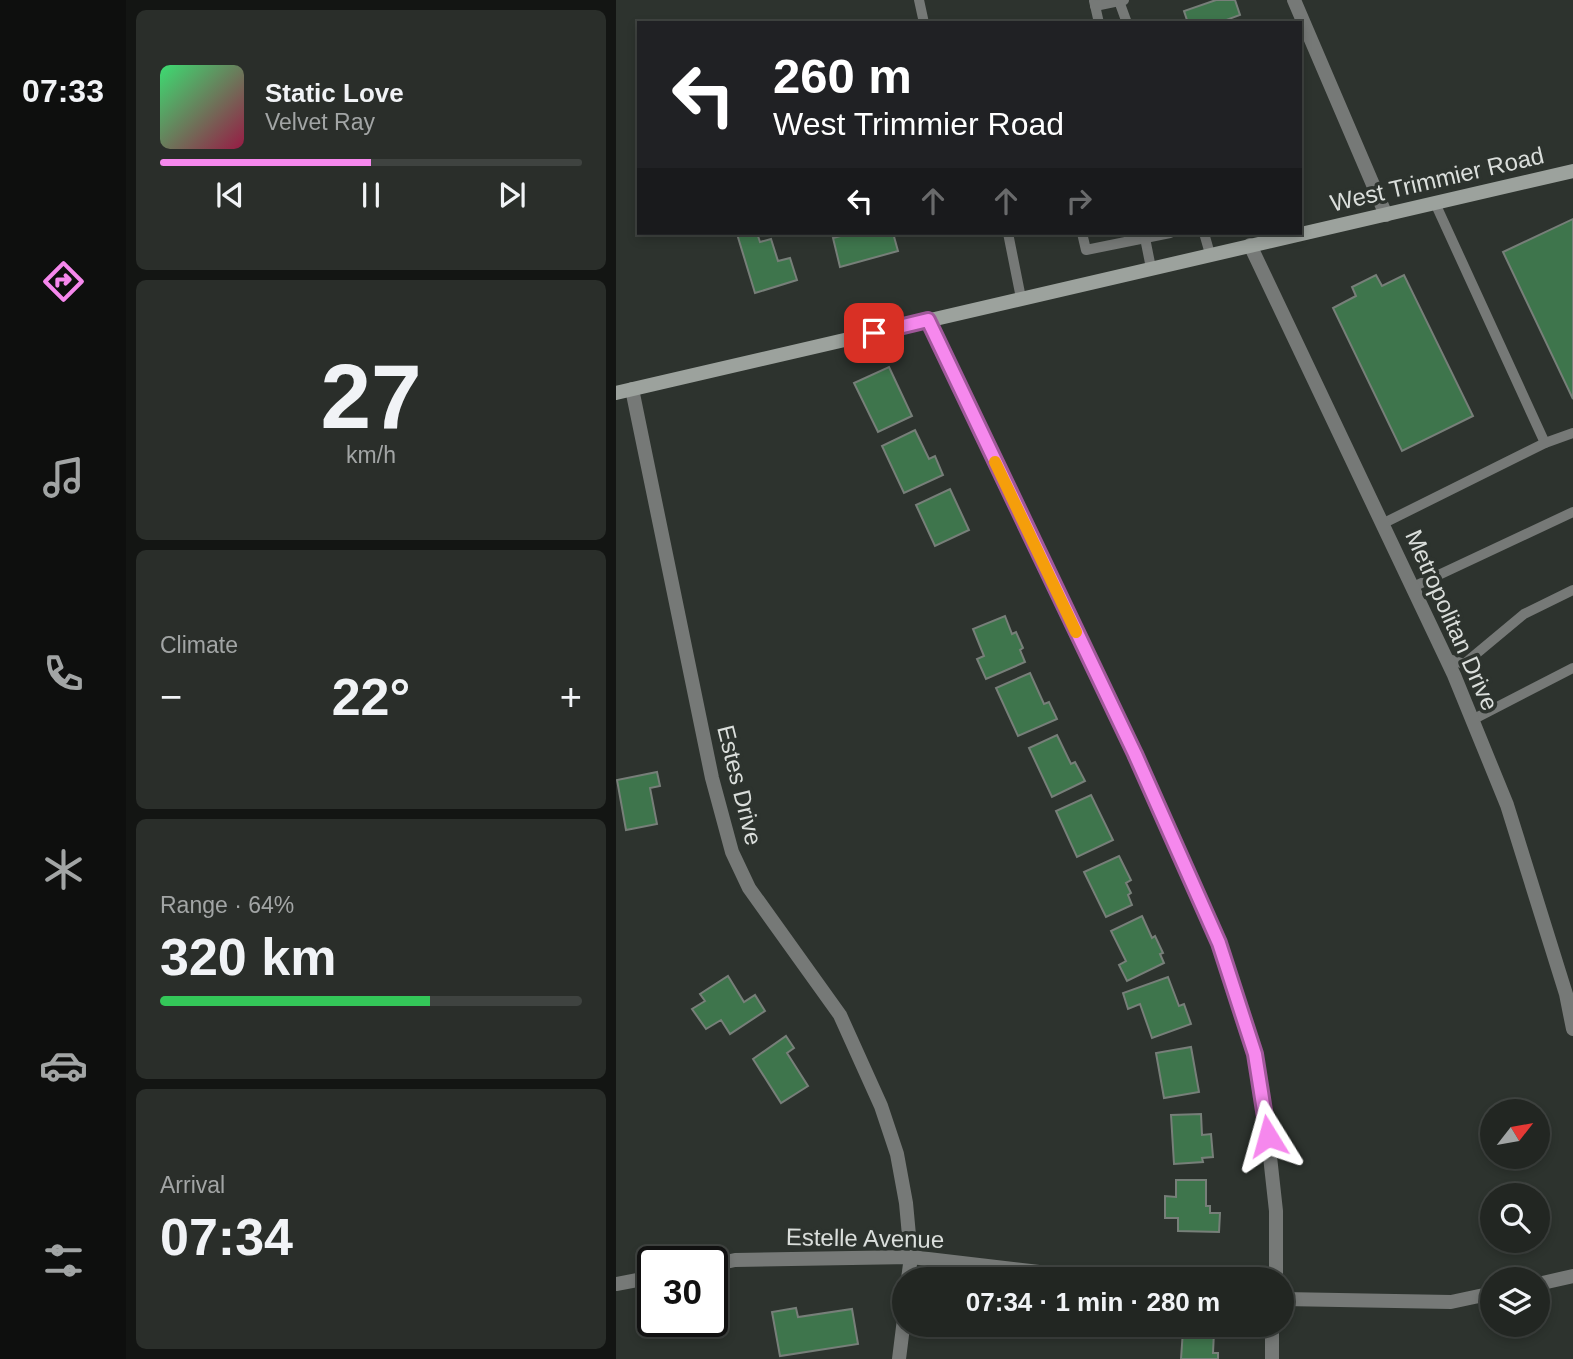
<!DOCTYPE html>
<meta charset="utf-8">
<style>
:root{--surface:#222622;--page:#2a2e2a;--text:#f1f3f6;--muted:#a2a5a5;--line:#3f4340;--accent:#f688ed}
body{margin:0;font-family:Arial,sans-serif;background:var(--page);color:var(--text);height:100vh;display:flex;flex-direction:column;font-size:26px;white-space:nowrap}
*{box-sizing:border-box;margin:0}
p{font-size:23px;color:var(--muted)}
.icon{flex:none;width:38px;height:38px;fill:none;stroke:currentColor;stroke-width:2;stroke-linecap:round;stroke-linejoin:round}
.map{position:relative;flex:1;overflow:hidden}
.sheet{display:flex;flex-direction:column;gap:10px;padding:10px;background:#131513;width:490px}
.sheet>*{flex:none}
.guide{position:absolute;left:21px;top:21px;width:665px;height:214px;border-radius:0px;box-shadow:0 4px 10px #0003,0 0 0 2px var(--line);background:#202124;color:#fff;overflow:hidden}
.needle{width:46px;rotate:59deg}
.fabs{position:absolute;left:864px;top:1099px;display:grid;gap:14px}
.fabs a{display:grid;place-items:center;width:70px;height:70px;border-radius:50%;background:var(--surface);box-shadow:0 4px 10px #0003,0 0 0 2px var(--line);font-size:35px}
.speed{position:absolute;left:21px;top:1246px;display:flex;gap:14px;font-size:35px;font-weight:700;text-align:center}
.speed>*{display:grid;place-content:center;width:91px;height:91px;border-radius:50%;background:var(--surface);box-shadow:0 4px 10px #0003,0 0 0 2px var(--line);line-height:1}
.speed .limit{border:4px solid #111;border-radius:10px;background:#fff;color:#111}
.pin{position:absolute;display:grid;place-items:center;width:60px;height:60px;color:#fff;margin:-30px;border-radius:14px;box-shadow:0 4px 10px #0006}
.me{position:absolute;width:77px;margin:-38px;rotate:352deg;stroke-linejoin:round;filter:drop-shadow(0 0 5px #0008)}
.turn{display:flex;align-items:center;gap:24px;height:147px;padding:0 21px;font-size:32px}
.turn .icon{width:91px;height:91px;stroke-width:2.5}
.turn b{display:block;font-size:49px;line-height:60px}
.lanes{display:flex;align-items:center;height:66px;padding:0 21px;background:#0003;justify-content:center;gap:35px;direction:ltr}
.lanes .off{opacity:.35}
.big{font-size:52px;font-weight:800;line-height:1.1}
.sheet .tile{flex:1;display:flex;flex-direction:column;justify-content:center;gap:10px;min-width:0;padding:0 24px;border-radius:10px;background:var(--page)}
.sheet .dial{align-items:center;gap:0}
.dial b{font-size:91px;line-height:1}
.song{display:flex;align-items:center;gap:21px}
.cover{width:84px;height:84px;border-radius:10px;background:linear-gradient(135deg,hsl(140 70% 55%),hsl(340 70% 35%))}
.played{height:7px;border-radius:4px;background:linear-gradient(90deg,var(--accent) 50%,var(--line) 50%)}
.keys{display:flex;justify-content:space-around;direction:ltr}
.heat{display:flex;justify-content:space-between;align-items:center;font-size:38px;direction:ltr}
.charge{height:10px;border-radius:5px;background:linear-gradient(90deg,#34c759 64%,var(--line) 0)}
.trip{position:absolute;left:276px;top:1267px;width:402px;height:70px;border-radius:35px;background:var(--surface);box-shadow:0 4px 10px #0003,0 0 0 2px var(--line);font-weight:800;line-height:70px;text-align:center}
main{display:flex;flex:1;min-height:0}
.dock{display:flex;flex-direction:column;width:126px;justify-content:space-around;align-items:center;background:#0e0f0e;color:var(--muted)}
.dock .icon{width:49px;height:49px}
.dock .current{color:var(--accent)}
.dock b{font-size:32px;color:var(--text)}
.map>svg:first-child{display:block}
</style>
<main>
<nav class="dock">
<b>07:33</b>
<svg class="icon current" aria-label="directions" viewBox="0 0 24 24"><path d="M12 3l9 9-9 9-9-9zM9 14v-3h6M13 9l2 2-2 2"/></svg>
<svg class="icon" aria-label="music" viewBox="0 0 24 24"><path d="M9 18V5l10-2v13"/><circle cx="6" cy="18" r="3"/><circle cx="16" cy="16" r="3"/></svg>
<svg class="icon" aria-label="phone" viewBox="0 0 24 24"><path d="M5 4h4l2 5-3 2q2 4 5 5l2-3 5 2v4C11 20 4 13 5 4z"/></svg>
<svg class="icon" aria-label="climate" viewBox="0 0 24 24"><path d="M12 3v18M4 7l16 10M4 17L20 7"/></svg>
<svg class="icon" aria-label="car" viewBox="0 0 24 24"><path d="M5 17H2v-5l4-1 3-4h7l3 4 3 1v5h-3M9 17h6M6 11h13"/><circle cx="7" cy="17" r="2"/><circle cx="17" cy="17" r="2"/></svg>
<svg class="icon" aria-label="filters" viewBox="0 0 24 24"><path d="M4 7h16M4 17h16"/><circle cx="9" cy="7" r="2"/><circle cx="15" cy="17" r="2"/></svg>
</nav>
<section class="sheet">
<div class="tile">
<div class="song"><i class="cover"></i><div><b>Static Love</b><p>Velvet Ray</p></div></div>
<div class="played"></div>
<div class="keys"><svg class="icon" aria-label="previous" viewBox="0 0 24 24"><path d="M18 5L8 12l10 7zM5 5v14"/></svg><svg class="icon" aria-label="pause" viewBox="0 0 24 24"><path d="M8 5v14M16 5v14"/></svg><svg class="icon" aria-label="next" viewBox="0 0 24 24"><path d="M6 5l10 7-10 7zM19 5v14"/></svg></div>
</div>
<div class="tile dial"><b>27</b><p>km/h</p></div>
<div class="tile"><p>Climate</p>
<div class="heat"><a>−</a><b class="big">22°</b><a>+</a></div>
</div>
<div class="tile"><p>Range · 64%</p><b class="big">320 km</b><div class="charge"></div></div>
<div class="tile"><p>Arrival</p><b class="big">07:34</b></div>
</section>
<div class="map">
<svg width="957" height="1359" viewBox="0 0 957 1359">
<rect width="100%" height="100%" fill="#2d332e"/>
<g fill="#3e754c" stroke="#777f79" stroke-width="2">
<polygon points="600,0 619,0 624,15 610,20 611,23 572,23 568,11"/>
<polygon points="957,219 957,399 887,252"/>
<polygon points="126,233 141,233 144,242 155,239 162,261 174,258 181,280 139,293 121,234"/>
<polygon points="236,233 277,233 282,251 224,267 217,238"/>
<polygon points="760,275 766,286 788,275 857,416 786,451 717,308 740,296 736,287"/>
<polygon points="273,367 296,416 262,432 238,383"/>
<polygon points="299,430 313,459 319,456 327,475 288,493 266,446"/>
<polygon points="334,489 353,530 319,546 300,505"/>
<polygon points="389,616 396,634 400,632 407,648 404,650 409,662 370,679 361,659 368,656 357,629"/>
<polygon points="414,673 428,704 433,702 441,719 402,736 380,688"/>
<polygon points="441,735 455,764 459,762 469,781 436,797 413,748"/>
<polygon points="41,772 44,786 34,788 41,824 10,830 1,780"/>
<polygon points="475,795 497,840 461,857 440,811"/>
<polygon points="503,856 515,880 510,883 515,893 512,895 516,905 490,917 468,872"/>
<polygon points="526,916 536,938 539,936 547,953 544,954 548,963 511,981 503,965 510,961 495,931"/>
<polygon points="112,976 128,1002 139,995 149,1011 114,1034 105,1020 90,1029 76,1009 89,1001 84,994"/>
<polygon points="552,977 563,1006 568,1004 575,1024 536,1038 524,1004 512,1009 507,993"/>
<polygon points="170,1036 178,1048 171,1053 192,1086 165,1103 137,1059"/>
<polygon points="575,1047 583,1092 548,1098 540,1053"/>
<polygon points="585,1114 586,1135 595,1134 597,1157 586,1158 587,1162 558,1164 555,1115"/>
<polygon points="560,1180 590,1180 590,1206 594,1206 594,1213 604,1213 603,1232 562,1231 562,1218 549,1218 549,1196 560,1197"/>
<polygon points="180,1308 182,1317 236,1309 242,1344 164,1356 156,1312"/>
<polygon points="567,1330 598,1332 597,1353 602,1353 602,1359 565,1359"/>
</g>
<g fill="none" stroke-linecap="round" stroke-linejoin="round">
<g stroke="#767977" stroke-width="10">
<polyline points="303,0 308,23"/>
<polyline points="478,1 483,23"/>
<polyline points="503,1 511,23"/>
<polyline points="479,6 508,0"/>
<polyline points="819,203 929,443"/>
<polyline points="392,233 405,298"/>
<polyline points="466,233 470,250 554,233"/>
<polyline points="528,233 535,268"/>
<polyline points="588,233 594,254"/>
<polyline points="768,523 929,443 957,433"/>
<polyline points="797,587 957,512"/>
<polyline points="830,658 848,664 908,614 957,590"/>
<polyline points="856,720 957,668"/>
</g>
<g stroke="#767977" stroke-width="14">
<polyline points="678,0 770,215"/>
<polyline points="634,245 838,675 891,805 950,994 957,1029"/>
<polyline points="312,320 519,754 602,943 639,1054 649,1111 660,1211 660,1279"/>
<polyline points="16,389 96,778 116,852 133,888 224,1015 265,1106 281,1154 290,1203 295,1257 292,1279"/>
<polyline points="96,1265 119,1260 295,1257 484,1279"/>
<polyline points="0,1284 37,1277"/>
<polyline points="922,1284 957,1276"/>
<polyline points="667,1299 835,1302 877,1293"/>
<polyline points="283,1359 289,1311"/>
<polyline points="656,1359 656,1325"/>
</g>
<polyline stroke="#9ca29d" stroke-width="14" points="0,393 957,171"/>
</g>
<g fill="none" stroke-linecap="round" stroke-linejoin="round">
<defs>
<polyline id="route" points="258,333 312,320 519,754 603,943 639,1054 652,1136"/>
</defs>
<use href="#route" stroke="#a0589a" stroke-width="18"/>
<use href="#route" stroke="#f688ed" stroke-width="12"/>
<polyline stroke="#f59e0b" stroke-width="12" points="379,462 460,632"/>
</g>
<g text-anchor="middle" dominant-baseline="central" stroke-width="7" stroke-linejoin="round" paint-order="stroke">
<g font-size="24" fill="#dadedb" stroke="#2d332e">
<text transform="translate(821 179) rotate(-13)">West Trimmier Road</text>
<text transform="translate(836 620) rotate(66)">Metropolitan Drive</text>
<text transform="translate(124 785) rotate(76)">Estes Drive</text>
<text transform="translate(249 1238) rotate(1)">Estelle Avenue</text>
</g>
</g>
</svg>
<div class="fabs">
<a><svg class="needle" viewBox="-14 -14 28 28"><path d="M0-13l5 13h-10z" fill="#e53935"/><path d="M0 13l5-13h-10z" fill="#a2a5a5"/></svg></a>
<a><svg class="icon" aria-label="search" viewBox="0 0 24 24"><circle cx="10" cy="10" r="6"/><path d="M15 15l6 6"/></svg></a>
<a><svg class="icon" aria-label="layers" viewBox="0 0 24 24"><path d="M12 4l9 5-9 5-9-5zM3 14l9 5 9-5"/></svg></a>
</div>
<div class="speed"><div class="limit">30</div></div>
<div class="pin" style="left:258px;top:333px;background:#d93025"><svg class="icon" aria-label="arrive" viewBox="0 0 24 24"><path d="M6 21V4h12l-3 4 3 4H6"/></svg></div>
<svg class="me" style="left:652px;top:1136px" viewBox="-20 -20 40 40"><path d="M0-17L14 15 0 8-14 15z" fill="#f688ed" stroke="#fff" stroke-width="4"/></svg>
<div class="trip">07:34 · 1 min · 280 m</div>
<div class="guide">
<div class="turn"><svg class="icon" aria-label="left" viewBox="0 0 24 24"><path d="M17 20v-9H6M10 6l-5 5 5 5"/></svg><div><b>260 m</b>West Trimmier Road</div></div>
<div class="lanes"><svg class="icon" aria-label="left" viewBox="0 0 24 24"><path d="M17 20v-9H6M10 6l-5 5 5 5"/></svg><svg class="icon off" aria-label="ahead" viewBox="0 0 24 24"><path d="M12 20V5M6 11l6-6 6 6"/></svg><svg class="icon off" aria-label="ahead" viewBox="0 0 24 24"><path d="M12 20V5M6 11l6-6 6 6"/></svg><svg class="icon off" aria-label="right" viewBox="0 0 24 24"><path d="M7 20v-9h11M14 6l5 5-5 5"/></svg></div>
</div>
</div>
</main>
